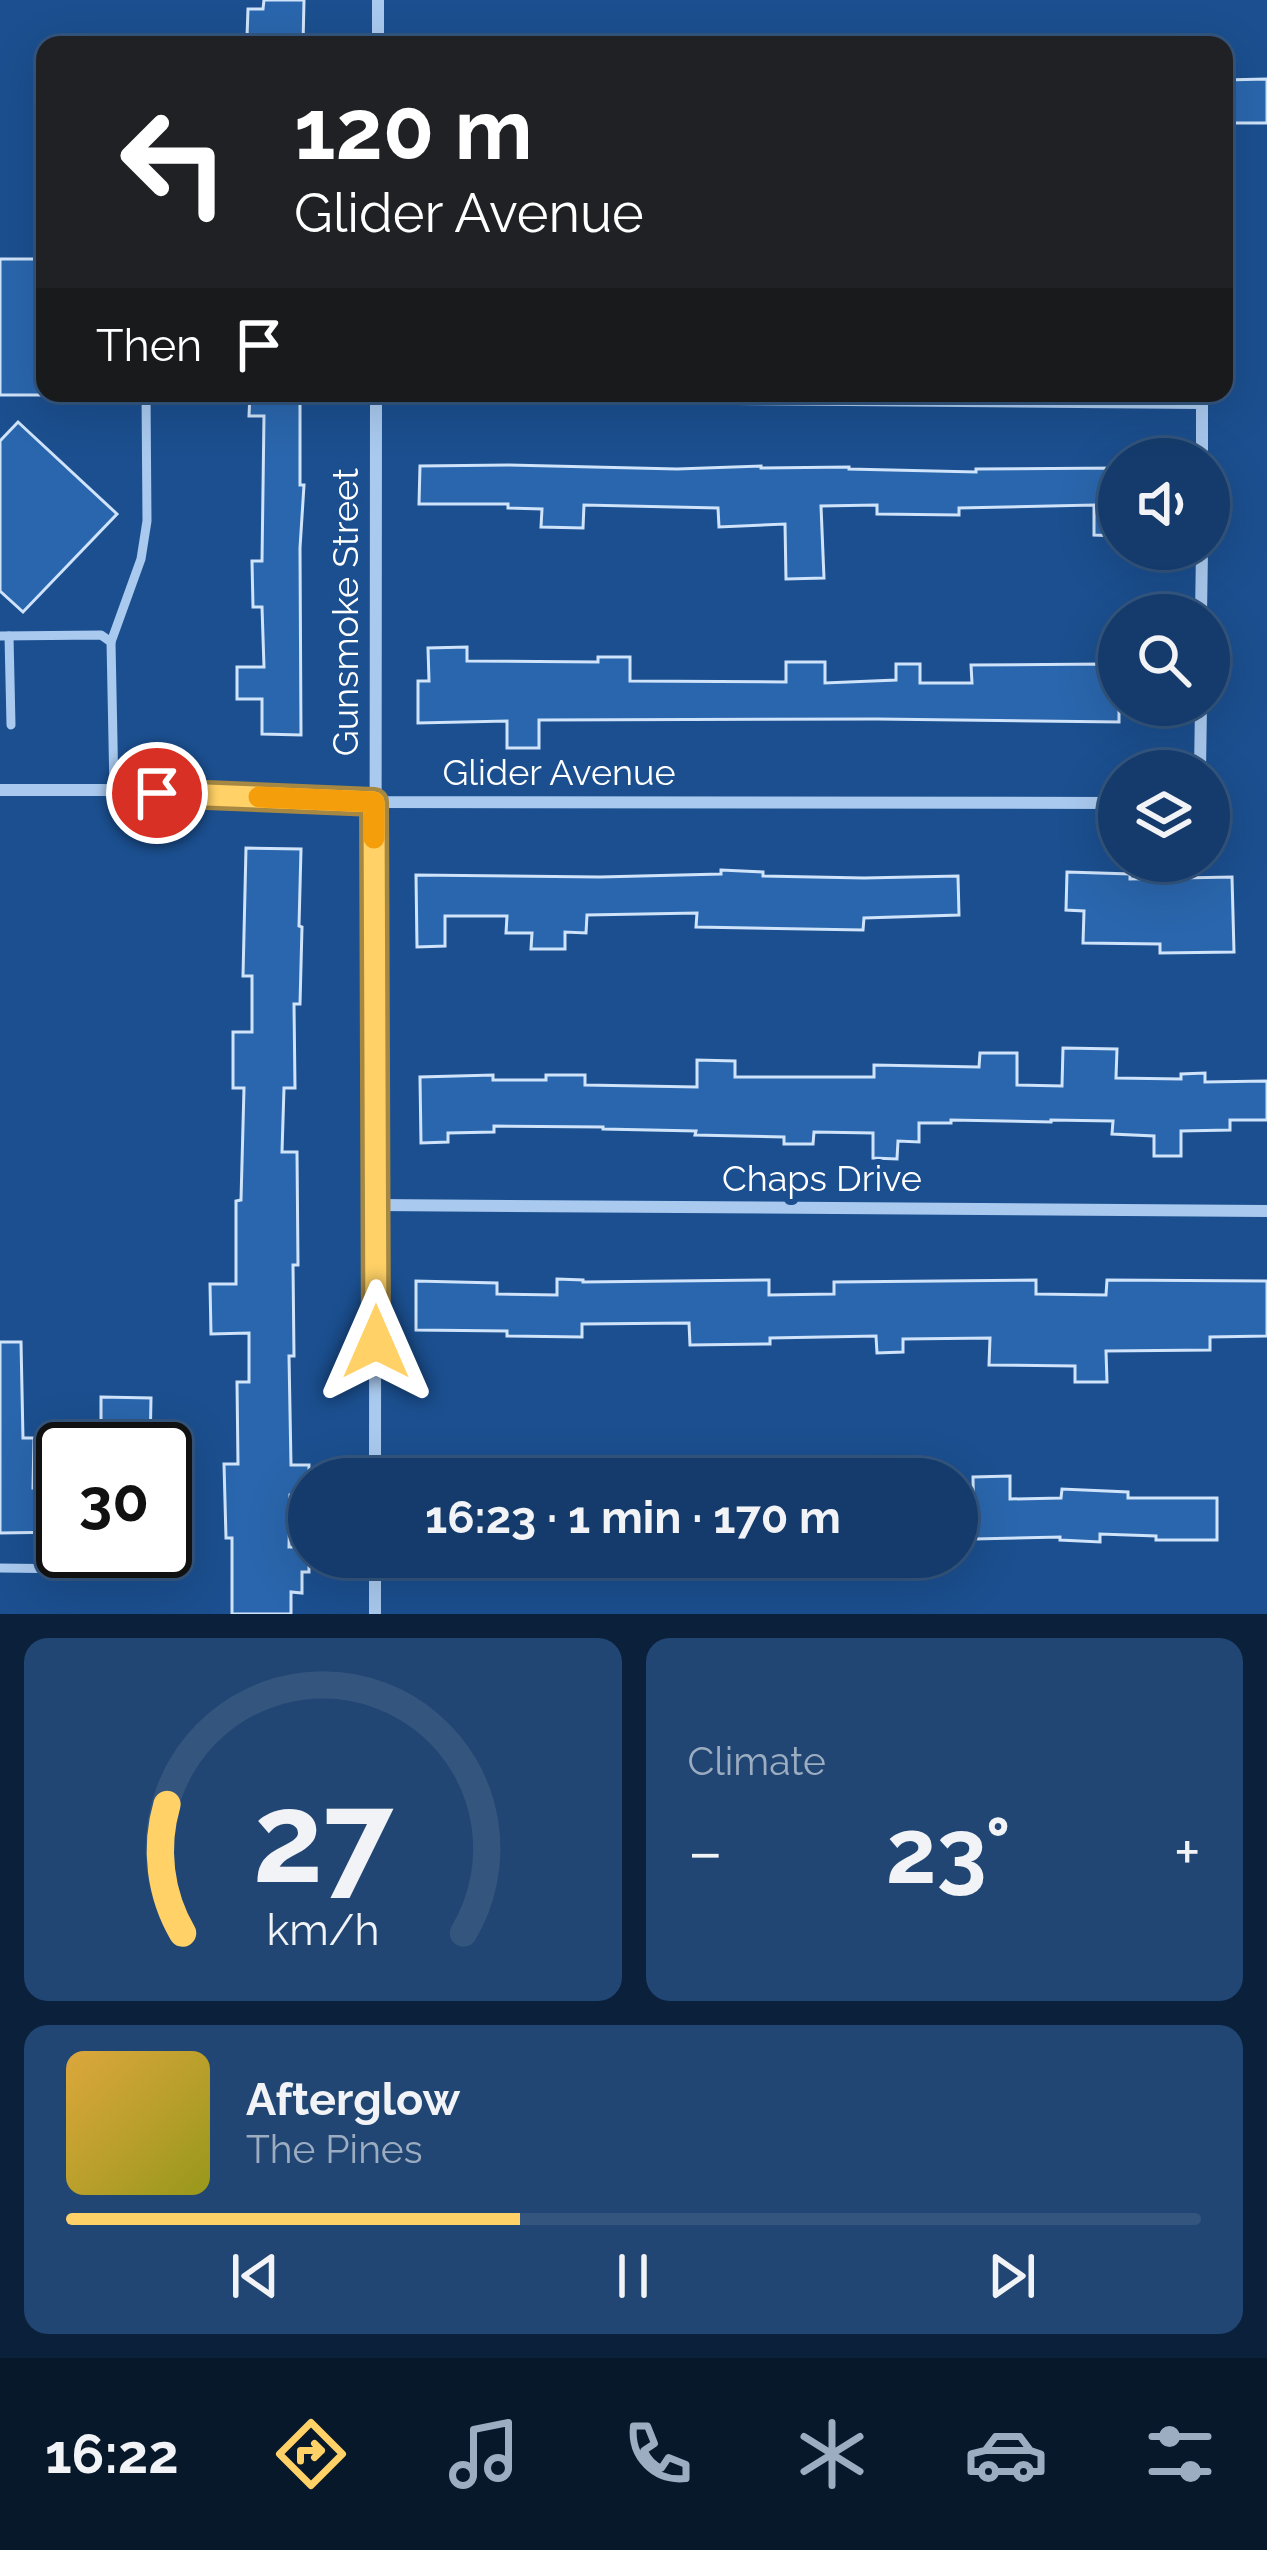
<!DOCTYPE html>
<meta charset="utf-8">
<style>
:root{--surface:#143b6b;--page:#214673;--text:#f1f3f6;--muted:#9dadc1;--line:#33557e;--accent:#ffd166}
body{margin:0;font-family:Raleway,sans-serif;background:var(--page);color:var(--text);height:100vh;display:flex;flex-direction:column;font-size:45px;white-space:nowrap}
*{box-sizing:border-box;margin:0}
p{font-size:39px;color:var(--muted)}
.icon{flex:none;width:66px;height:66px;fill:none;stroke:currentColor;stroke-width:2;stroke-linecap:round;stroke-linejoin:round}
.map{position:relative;height:1614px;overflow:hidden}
.sheet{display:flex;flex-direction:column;gap:24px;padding:24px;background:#0b203b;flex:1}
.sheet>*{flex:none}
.hud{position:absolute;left:36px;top:36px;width:1197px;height:366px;border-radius:24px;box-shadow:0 12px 48px #0002,0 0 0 3px var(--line);background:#202124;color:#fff;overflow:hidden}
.buttons{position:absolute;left:1098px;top:438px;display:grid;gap:24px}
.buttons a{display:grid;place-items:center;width:132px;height:132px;border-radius:50%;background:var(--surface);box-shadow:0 12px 48px #0002,0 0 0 3px var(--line);font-size:60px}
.speed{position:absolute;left:36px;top:1422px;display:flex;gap:24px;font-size:60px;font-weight:700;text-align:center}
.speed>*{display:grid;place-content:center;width:156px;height:156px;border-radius:50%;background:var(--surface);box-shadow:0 12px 48px #0002,0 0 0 3px var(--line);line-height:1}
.speed .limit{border:6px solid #111;border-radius:18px;background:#fff;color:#111}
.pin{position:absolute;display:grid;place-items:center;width:102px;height:102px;color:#fff;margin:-51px;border:6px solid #fff;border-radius:50%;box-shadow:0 3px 12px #0007}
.me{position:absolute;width:132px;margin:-66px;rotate:0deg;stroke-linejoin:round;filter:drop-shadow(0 0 9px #0008)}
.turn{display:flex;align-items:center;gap:42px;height:252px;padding:0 60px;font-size:54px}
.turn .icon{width:156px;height:156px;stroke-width:2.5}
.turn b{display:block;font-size:84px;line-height:102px}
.then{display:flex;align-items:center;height:114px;padding:0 60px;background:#0003;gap:24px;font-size:45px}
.big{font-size:90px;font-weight:700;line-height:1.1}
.sheet .tile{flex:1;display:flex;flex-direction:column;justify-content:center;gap:18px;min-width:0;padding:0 42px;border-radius:24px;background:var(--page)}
.sheet .dial{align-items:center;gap:0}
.dial svg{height:312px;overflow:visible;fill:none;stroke:var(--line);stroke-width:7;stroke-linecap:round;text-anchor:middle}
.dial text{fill:var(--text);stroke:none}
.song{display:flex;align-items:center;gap:36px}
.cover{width:144px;height:144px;border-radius:18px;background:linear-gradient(135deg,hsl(40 70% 55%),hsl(60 70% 35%))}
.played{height:12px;border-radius:6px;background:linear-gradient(90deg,var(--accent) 40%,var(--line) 40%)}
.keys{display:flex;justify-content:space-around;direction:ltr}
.heat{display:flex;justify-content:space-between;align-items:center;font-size:66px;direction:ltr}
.sheet .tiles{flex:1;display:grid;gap:24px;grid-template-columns:1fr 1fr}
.tile:last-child{grid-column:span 2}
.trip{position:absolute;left:288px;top:1458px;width:690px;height:120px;border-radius:60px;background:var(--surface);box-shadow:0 12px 48px #0002,0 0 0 3px var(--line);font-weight:700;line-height:120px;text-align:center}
.tab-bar{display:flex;height:192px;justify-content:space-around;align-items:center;background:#08182b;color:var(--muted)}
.tab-bar .icon{width:84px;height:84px}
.tab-bar .current{color:var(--accent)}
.tab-bar b{font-size:54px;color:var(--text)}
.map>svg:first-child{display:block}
</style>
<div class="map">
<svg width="1267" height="1614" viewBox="0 0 1267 1614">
<rect width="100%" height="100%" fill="#1b4f8f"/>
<g fill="#2a66ad" stroke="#cfe3fa" stroke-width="3">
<polygon points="264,0 304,0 303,45 265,45 266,37 247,37 248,9 263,9"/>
<polygon points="1267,79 1267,123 1224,123 1224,80"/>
<rect x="0" y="259" width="45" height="136"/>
<polygon points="250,393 300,393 300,485 304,485 300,548 301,735 262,734 262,699 237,699 237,667 264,667 262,607 253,607 252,561 262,561 264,416 249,416"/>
<polygon points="18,422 117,514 23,612 0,591 0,441"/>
<polygon points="509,465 677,469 761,466 761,468 849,467 849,469 976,472 976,469 1119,468 1119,536 1094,535 1094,505 959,508 959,515 877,514 877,505 821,506 824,578 786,579 785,524 719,527 718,508 584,505 583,528 541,527 542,509 508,508 508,504 419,504 420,466"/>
<polygon points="467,647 467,661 598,662 598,657 630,657 630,681 786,682 786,662 825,662 825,683 896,680 896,664 920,664 920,683 972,683 971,665 1103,664 1103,684 1119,684 1119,722 877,719 539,720 539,748 507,748 507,721 418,723 418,681 429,681 428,648"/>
<polygon points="246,848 301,849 299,926 302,927 300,1004 294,1004 295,1088 284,1088 282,1152 297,1152 298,1265 293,1265 294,1356 289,1356 291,1465 309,1465 309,1495 290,1495 289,1547 309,1547 309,1572 302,1572 302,1593 291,1592 291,1614 232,1614 232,1538 226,1538 224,1464 238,1464 237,1382 249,1382 249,1333 211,1334 210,1284 236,1284 236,1201 241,1200 244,1088 233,1088 233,1032 252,1032 252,976 243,976"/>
<polygon points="721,870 763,872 763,876 864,878 958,876 959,915 864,918 863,930 696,927 697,913 587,915 586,933 565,932 565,949 531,949 532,933 506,933 507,916 445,916 445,946 417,947 416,875 600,877 721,874"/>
<polygon points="1067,872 1130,874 1130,879 1232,877 1234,952 1160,953 1160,944 1083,943 1084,911 1066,910"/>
<polygon points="1063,1048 1117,1049 1116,1078 1181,1079 1181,1074 1205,1073 1205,1082 1267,1081 1267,1120 1230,1120 1230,1130 1181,1131 1181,1156 1154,1156 1154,1136 1112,1134 1113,1121 1051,1120 1051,1122 951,1120 951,1123 919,1123 919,1142 898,1141 897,1159 873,1158 873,1133 814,1132 813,1144 784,1144 784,1137 695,1135 696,1131 603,1129 603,1127 494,1126 494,1132 448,1133 448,1142 421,1143 420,1077 493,1075 493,1080 546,1080 546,1075 585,1075 585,1085 697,1087 697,1060 735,1061 735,1077 874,1077 874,1065 979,1067 980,1053 1017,1053 1017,1085 1062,1086"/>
<polygon points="557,1279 583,1280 583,1282 769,1280 769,1295 834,1294 834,1282 1036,1280 1036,1294 1106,1295 1107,1280 1267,1281 1267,1336 1210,1337 1210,1350 1106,1351 1107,1382 1075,1382 1075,1366 989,1365 990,1338 903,1339 903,1352 877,1353 876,1336 770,1338 770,1344 690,1345 689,1323 582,1324 582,1337 507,1336 507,1331 416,1330 416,1281 497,1283 497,1294 557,1295"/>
<polygon points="0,1342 21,1342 23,1438 34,1438 33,1488 63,1488 63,1532 0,1533"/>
<polygon points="101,1397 151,1398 150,1449 101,1449"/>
<polygon points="1010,1476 1010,1499 1061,1498 1062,1489 1128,1492 1128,1498 1217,1498 1217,1540 1156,1540 1156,1536 1100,1534 1100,1542 1060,1540 1060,1537 974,1539 973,1477"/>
</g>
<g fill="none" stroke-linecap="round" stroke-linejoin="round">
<g stroke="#a9c9ee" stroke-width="9">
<polyline points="0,636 101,635 111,642 114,791"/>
<polyline points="9,636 11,725"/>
<polyline points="111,642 141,559 147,521 146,393"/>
<polyline points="0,1568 80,1569"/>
</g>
<g stroke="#a9c9ee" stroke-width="12">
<polyline points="378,45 378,0"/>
<polyline points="376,396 1202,403 1202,459"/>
<polyline points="1201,615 1202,549"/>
<polyline points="1200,771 1201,705"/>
<polyline points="0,790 103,790 374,802 1119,803"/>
<polyline points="376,1205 1267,1211"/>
<polyline points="375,1479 376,393"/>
<polyline points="375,1614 375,1557"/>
</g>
</g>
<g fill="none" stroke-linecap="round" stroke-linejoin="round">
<defs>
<polyline id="route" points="157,793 374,802 376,1342"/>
</defs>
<use href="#route" stroke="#a68842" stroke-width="30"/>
<use href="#route" stroke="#ffd166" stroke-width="21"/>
<polyline stroke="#f59e0b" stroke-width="21" points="259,797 374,802 374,838"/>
</g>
<g text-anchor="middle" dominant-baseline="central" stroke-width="12" stroke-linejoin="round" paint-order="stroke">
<g font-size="36" fill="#fff" stroke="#1b4f8f">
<text transform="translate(345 612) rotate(-90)">Gunsmoke Street</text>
<text x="559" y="772">Glider Avenue</text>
<text x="822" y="1178">Chaps Drive</text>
</g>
</g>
</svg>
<div class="buttons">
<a><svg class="icon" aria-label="sound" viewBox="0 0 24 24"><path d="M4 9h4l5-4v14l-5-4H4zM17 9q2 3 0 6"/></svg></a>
<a><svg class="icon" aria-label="search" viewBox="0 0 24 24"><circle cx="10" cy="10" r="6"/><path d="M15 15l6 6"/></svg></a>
<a><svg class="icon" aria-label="layers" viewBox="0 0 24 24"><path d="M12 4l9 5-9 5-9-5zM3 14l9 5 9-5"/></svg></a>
</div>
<div class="speed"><div class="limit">30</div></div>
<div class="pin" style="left:157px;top:793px;background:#d93025"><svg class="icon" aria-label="arrive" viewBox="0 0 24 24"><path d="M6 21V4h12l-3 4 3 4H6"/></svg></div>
<svg class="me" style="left:376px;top:1342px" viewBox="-20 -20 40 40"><path d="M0-17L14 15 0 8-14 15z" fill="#ffd166" stroke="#fff" stroke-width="4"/></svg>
<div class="trip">16:23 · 1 min · 170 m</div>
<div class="hud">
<div class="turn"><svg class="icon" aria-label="left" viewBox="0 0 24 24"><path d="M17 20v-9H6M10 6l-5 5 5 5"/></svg><div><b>120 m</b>Glider Avenue</div></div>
<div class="then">Then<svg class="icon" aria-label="arrive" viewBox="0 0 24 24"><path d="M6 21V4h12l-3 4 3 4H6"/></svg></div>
</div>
</div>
<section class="sheet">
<div class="tiles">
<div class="tile dial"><svg viewBox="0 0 100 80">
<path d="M14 69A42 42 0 1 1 86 69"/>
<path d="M14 69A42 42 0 0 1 10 36" stroke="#ffd166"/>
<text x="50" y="56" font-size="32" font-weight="700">27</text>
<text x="50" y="72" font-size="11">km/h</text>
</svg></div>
<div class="tile"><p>Climate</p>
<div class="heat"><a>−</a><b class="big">23°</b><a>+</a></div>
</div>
<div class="tile">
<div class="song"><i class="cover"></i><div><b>Afterglow</b><p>The Pines</p></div></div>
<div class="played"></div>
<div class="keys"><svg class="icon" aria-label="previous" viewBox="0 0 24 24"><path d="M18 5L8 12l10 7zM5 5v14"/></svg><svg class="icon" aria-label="pause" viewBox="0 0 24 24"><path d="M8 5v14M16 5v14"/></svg><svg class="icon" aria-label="next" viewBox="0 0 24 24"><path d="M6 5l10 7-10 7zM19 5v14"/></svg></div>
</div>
</div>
</section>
<nav class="tab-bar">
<b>16:22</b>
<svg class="icon current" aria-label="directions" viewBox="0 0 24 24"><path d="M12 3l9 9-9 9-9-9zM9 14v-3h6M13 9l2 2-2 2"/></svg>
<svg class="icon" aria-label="music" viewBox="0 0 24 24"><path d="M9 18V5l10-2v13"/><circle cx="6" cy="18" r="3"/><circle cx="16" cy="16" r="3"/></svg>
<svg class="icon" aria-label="phone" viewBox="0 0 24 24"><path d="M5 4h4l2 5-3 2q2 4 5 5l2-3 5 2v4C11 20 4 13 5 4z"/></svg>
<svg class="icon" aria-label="climate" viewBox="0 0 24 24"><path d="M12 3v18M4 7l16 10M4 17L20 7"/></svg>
<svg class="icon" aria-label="car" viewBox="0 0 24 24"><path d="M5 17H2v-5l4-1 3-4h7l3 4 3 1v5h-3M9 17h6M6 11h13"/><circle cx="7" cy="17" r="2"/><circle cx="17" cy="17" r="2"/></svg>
<svg class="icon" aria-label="filters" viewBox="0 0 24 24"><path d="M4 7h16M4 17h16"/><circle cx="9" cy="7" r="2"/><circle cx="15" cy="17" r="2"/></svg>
</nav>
